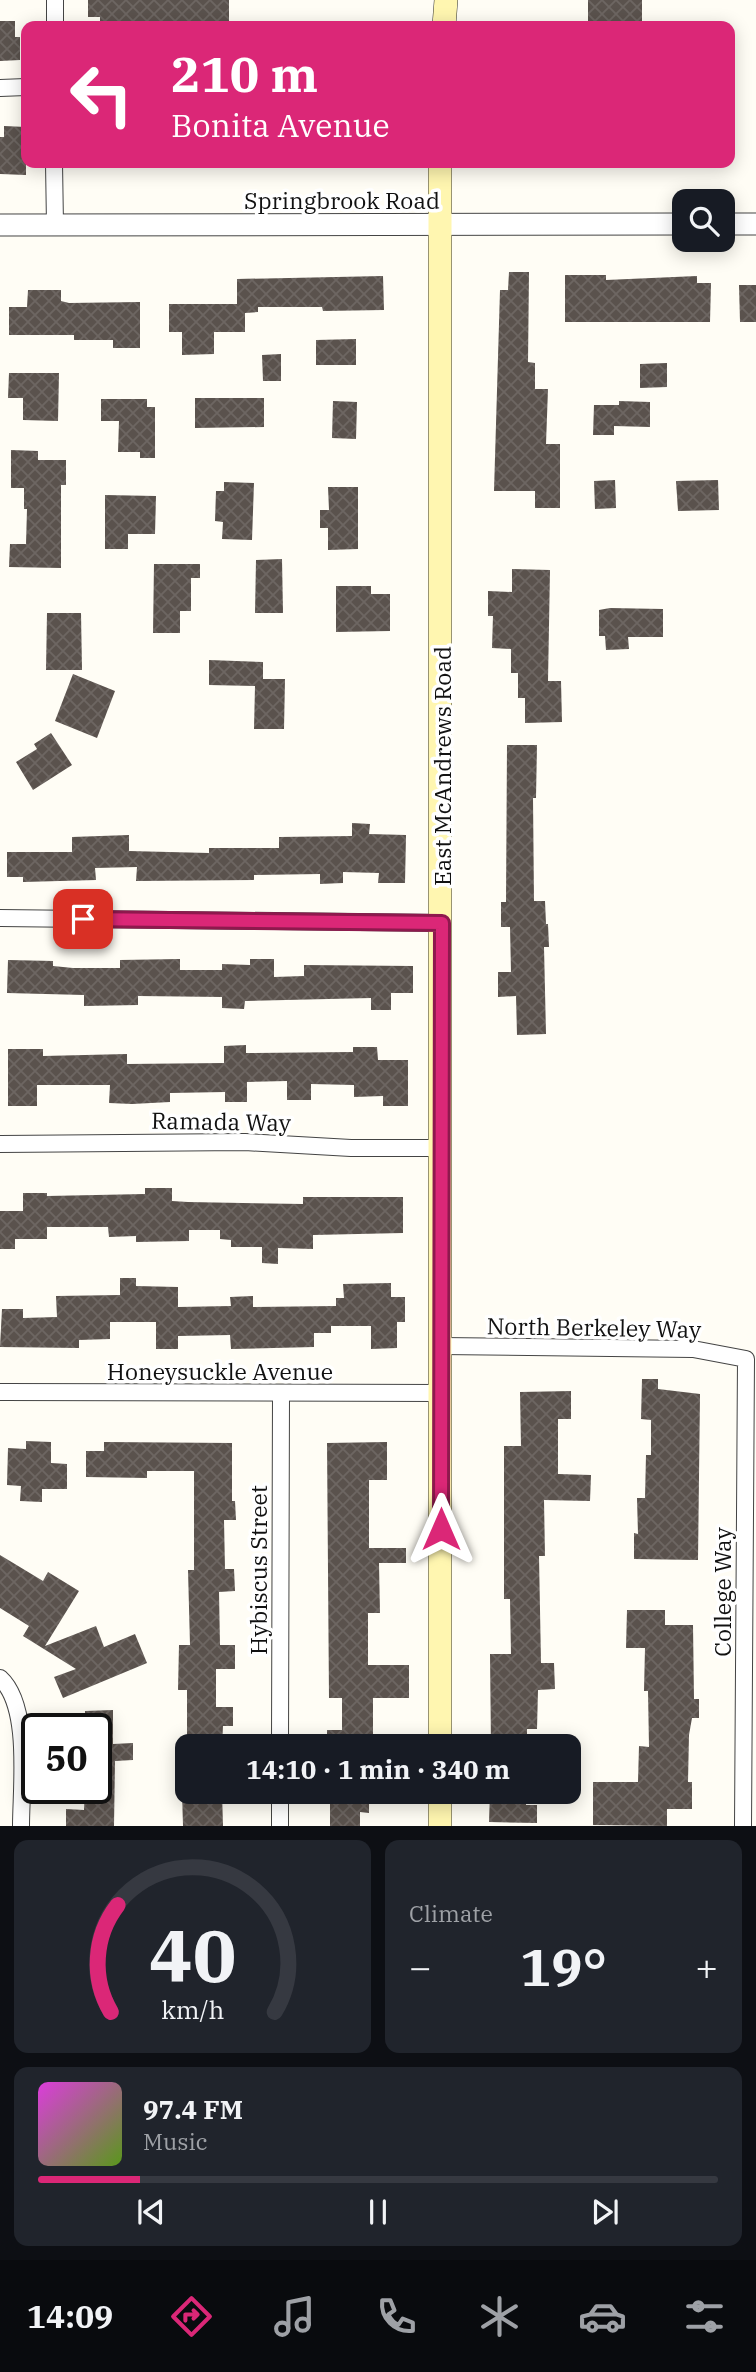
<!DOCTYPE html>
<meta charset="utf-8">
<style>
:root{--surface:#171b24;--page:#20242c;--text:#f1f3f6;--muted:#9ea1a6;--line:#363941;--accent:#db2777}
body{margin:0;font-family:"IBM Plex Serif",serif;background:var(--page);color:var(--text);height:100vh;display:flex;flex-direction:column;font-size:26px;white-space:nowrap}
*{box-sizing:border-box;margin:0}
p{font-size:23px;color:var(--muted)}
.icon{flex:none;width:38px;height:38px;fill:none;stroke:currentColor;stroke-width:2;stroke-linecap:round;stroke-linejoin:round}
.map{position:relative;height:1826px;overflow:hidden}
.drawer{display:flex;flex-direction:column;gap:14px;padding:14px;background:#0d0f14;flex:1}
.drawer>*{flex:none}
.banner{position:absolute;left:21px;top:21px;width:714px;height:147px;border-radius:14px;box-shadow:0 4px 18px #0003;background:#db2777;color:#fff;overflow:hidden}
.fabs{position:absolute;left:672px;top:189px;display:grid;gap:14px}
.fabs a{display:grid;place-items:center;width:63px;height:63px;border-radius:14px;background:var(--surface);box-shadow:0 4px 18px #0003;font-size:35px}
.speed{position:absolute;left:21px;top:1713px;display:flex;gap:14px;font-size:35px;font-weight:700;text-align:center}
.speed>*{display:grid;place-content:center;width:91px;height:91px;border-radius:50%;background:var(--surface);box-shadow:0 4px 18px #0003;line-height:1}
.speed .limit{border:4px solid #111;border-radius:10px;background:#fff;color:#111}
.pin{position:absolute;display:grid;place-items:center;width:60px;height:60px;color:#fff;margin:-30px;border-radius:14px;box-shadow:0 4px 10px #0006}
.me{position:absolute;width:77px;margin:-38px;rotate:0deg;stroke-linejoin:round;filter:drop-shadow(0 0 5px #0008)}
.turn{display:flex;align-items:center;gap:24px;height:147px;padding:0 35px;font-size:32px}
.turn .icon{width:91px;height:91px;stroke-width:2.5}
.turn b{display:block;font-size:49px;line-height:60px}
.big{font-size:52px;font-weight:700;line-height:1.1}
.drawer .widget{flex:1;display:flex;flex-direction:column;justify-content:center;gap:10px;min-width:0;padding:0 24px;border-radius:14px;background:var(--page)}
.drawer .dial{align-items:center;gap:0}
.dial svg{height:182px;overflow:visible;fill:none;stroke:var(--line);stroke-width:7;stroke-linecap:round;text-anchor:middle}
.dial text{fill:var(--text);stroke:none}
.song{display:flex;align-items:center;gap:21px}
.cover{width:84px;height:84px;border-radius:10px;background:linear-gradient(135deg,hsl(300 70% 55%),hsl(90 70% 35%))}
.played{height:7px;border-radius:4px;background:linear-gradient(90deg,var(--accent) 15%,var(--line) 15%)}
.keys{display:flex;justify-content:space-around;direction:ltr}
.heat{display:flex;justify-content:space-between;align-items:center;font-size:38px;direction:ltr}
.drawer .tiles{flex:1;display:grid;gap:14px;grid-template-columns:1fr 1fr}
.widget:last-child{grid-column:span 2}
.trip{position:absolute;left:175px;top:1734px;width:406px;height:70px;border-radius:14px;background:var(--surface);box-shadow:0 4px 18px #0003;font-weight:700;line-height:70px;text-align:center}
.tabs{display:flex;height:112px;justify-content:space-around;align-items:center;background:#090b0e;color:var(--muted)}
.tabs .icon{width:49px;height:49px}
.tabs .on{color:var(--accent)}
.tabs b{font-size:32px;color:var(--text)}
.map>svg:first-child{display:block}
</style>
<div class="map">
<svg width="756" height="1826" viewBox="0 0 756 1826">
<defs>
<pattern id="building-cross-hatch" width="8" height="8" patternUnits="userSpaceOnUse" patternTransform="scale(1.75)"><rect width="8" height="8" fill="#5a524d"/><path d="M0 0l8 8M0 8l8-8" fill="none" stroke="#6d6662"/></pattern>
</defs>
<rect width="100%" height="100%" fill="#fffdf5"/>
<g fill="url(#building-cross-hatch)">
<polygon points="88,0 229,0 229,22 100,26 100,17 88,17"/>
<rect x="588" y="0" width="54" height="26"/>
<polygon points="0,21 15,21 15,37 20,37 20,60 0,61"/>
<polygon points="4,126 26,127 26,175 0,174 0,137 4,137"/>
<polygon points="509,272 529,272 528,362 535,363 535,389 548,389 546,444 560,444 560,508 535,508 535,491 494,491 500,290 508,290"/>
<polygon points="565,275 606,275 606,280 697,276 697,283 711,283 710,322 565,322"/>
<polygon points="383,276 384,310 323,311 322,307 258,307 258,312 245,313 245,332 214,332 214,354 182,355 182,332 169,332 169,304 237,304 237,279"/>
<polygon points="739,285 756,285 756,322 740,322"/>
<polygon points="28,290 61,290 61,301 69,303 140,302 140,348 113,348 113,340 74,340 74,335 9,335 9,307 27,307"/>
<polygon points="356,339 356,365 316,365 316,340"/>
<polygon points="281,354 281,381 263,381 262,355"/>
<polygon points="667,363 667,387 640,388 640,364"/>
<polygon points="9,373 59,373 58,421 23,420 23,398 8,398"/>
<polygon points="195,398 264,398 264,427 195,428"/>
<polygon points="101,399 147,399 147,407 155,407 155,458 140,458 140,452 118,452 119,421 101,421"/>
<polygon points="333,401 357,402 356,439 332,438"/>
<polygon points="619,401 650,402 650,427 614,426 614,435 593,435 594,405 619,405"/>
<polygon points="11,450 38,451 38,460 66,460 66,485 61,485 61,568 9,567 10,544 26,544 27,509 24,509 24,488 11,488"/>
<polygon points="615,480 616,508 595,509 594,481"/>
<polygon points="718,480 719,510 678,511 676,481"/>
<polygon points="224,482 254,483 252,540 222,539 223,522 215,521 216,491 224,491"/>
<polygon points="328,487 358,487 358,549 328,550 328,528 320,528 320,510 329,510"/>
<polygon points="105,495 156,496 155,534 128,534 128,549 105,549"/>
<polygon points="282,559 283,613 255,613 256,560"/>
<polygon points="154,564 200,564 200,578 191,578 191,611 180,611 180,633 153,633"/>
<polygon points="512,569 550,570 548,681 561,681 562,722 525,723 525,698 518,698 518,673 511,673 511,649 492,648 493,616 488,616 488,591 512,592"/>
<polygon points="336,586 371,586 371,594 390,594 390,631 336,632"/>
<polygon points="610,608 663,609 663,637 628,637 629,649 606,650 605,636 599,636 599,610"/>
<polygon points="47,613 81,613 82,670 46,670"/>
<polygon points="209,660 263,662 263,679 285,679 284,729 254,729 255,686 209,685"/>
<polygon points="73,674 115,691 97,738 55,721"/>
<polygon points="51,733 72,765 33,790 16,762 37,749 34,744"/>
<polygon points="507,745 537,745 536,798 533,798 534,901 545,901 546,924 548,924 549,947 544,947 546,1034 517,1035 516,996 498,997 498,972 511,972 510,927 501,927 501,902 506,902"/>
<polygon points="352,823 370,824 369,834 406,835 405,883 378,883 379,873 343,872 343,883 320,884 320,874 254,875 254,880 136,881 137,867 95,868 96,880 23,882 23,877 7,877 7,852 72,852 72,837 129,835 129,851 209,853 209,848 279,848 279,837 352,836"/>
<polygon points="180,959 180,970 222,970 222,964 250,965 250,959 274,959 274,977 304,976 304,965 413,966 413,993 391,993 391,1010 371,1010 371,998 245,1001 244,1009 222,1008 222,997 138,996 138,1005 84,1006 84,995 7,993 8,960 53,961 53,966 73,968 120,968 120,960"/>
<polygon points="246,1045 246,1053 353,1052 353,1047 377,1047 378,1060 408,1060 408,1106 383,1106 383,1096 354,1097 354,1085 311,1084 311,1100 287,1100 287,1081 247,1082 247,1102 225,1102 225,1092 170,1093 170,1102 132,1104 109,1103 110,1085 37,1085 37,1106 8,1106 8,1049 43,1049 43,1056 127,1054 127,1064 224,1063 224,1046"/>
<polygon points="145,1188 172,1188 172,1201 188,1202 303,1204 303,1197 403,1197 403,1233 313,1235 313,1249 278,1248 278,1264 262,1263 262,1247 231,1247 231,1240 220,1239 220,1230 189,1230 189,1241 136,1242 136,1236 109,1237 108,1227 47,1227 47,1239 15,1239 15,1249 0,1249 0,1211 23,1211 23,1193 47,1193 47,1196 145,1194"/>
<polygon points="120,1278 136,1278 136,1286 178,1287 178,1307 231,1306 230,1297 253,1296 253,1307 336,1306 336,1298 344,1298 343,1284 391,1283 391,1297 405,1297 405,1322 397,1322 397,1348 371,1349 371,1326 331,1326 331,1333 314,1333 314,1347 231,1349 230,1335 178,1336 178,1349 156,1349 156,1322 110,1322 110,1339 79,1340 79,1348 0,1347 2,1309 23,1309 23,1318 57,1317 56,1296 120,1295"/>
<polygon points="642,1379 658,1379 658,1389 700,1394 698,1560 634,1559 634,1533 638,1534 637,1498 645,1498 646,1455 651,1455 651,1420 641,1419"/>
<polygon points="571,1391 571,1419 558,1419 558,1474 591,1475 590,1501 544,1500 545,1556 539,1556 541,1663 554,1663 555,1689 538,1690 537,1729 527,1729 527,1746 491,1746 490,1654 511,1654 510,1599 504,1599 504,1446 521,1446 520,1392"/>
<polygon points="26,1441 51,1442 51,1463 67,1464 67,1489 42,1489 42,1502 20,1501 21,1486 7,1485 8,1448 26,1449"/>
<polygon points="104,1442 232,1443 232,1501 235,1501 236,1520 224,1520 225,1569 234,1569 235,1591 219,1592 220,1645 235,1645 235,1669 216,1669 216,1707 233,1707 233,1726 223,1726 222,1746 187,1746 187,1690 178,1690 179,1645 190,1645 188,1570 194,1570 194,1471 147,1471 147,1478 86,1477 86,1451 104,1451"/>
<polygon points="387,1442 387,1480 369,1480 369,1548 406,1548 406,1563 379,1563 380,1613 368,1613 368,1665 409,1665 409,1698 373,1698 373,1746 327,1746 327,1730 342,1730 342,1698 329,1698 327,1443"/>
<polygon points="0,1555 43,1581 48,1572 79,1591 45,1646 96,1626 104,1647 135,1634 147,1663 63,1698 54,1677 76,1669 23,1636 29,1626 0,1608"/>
<polygon points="627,1610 665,1610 665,1625 693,1625 694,1699 699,1699 699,1718 692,1718 689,1735 688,1782 692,1782 692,1809 667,1809 667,1826 593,1825 593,1782 638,1782 639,1746 649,1747 648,1691 644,1691 645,1648 626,1648"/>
<polygon points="113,1710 113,1744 133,1743 133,1760 115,1761 114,1826 66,1826 66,1809 84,1810 85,1788 96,1788 96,1729 85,1729 85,1711"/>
<polygon points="182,1792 222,1792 223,1826 183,1826"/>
<polygon points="330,1792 369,1792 369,1813 360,1812 360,1826 330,1826"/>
<polygon points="490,1792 526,1792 526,1805 537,1805 537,1823 489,1822"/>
</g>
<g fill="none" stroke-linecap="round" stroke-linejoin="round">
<defs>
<g id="minor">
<polyline points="55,26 55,0"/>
<polyline points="0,88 26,87"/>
<polyline points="54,163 55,225"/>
<polyline points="0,918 442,923"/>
<polyline points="0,1144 245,1142 351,1148 441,1148"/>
<polyline points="441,1346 693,1349 746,1359 743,1826"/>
<polyline points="0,1392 441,1393"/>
<path d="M0,1678c31,28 21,109 21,148"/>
<polyline points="280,1746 281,1394"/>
<polyline points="280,1826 280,1792"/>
</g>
<g id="tertiary">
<polyline points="723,224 756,224"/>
<polyline points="0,225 684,224"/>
</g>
<g id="secondary">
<polyline points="444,26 446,0"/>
<polyline points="440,163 440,1746"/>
<polyline points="440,1826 440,1792"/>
</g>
</defs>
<use href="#minor" stroke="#444" stroke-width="18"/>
<use href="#tertiary" stroke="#444" stroke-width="23"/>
<use href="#secondary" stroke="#333" stroke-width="24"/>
<use href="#minor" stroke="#fff" stroke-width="16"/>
<use href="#tertiary" stroke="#fff" stroke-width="21"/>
<use href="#secondary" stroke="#fff6b0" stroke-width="23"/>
</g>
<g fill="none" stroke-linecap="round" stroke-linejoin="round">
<defs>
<polyline id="route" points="83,919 442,923 441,1529"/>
</defs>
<use href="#route" stroke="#8e194d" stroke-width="18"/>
<use href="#route" stroke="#db2777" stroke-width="12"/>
</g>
<g text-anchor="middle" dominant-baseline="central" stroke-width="7" stroke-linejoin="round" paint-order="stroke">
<g font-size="23" fill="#111" stroke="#fff">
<text x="342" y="200">Springbrook Road</text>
<text transform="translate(442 766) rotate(-90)">East McAndrews Road</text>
<text transform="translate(221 1121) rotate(1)">Ramada Way</text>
<text transform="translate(594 1327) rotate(1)">North Berkeley Way</text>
<text x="220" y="1371">Honeysuckle Avenue</text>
<text transform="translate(258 1570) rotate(-90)">Hybiscus Street</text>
<text transform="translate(722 1592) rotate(-90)">College Way</text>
</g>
</g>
</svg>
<div class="fabs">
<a><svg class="icon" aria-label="search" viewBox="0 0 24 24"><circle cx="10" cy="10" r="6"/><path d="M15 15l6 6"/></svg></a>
</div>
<div class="speed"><div class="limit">50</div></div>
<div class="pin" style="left:83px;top:919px;background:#d93025"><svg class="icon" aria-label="arrive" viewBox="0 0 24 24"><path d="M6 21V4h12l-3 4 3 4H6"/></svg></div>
<svg class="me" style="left:441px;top:1529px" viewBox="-20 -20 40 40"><path d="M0-17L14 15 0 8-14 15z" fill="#db2777" stroke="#fff" stroke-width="4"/></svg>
<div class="trip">14:10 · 1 min · 340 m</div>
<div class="banner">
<div class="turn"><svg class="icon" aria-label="left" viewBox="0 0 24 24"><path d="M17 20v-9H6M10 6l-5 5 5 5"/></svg><div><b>210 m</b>Bonita Avenue</div></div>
</div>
</div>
<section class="drawer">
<div class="tiles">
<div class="widget dial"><svg viewBox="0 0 100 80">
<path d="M14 69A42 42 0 1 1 86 69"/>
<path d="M14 69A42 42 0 0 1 17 22" stroke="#db2777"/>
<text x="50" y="56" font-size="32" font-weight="700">40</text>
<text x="50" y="72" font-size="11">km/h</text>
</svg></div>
<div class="widget"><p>Climate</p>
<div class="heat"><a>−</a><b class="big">19°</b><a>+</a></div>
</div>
<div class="widget">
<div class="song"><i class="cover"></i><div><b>97.4 FM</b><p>Music</p></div></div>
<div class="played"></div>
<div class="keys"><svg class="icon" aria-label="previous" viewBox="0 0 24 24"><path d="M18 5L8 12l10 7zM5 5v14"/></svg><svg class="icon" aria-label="pause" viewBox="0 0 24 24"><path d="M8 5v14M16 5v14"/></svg><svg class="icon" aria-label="next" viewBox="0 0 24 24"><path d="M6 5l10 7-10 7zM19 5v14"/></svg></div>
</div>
</div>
</section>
<nav class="tabs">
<b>14:09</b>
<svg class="icon on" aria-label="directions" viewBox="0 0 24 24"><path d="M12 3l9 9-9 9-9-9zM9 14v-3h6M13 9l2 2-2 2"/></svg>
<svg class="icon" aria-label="music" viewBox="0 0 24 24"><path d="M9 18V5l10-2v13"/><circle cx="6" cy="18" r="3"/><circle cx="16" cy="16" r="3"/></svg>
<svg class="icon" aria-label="phone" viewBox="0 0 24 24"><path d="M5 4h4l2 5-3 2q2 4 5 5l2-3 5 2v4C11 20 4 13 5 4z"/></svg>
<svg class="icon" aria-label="climate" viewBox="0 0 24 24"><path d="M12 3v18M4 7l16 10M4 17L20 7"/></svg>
<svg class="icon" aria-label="car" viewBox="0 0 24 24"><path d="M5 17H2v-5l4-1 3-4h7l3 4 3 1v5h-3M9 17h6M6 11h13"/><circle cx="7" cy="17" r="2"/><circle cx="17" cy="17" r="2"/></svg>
<svg class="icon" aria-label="filters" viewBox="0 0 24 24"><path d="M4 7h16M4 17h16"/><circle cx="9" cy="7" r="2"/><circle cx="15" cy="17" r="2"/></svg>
</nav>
